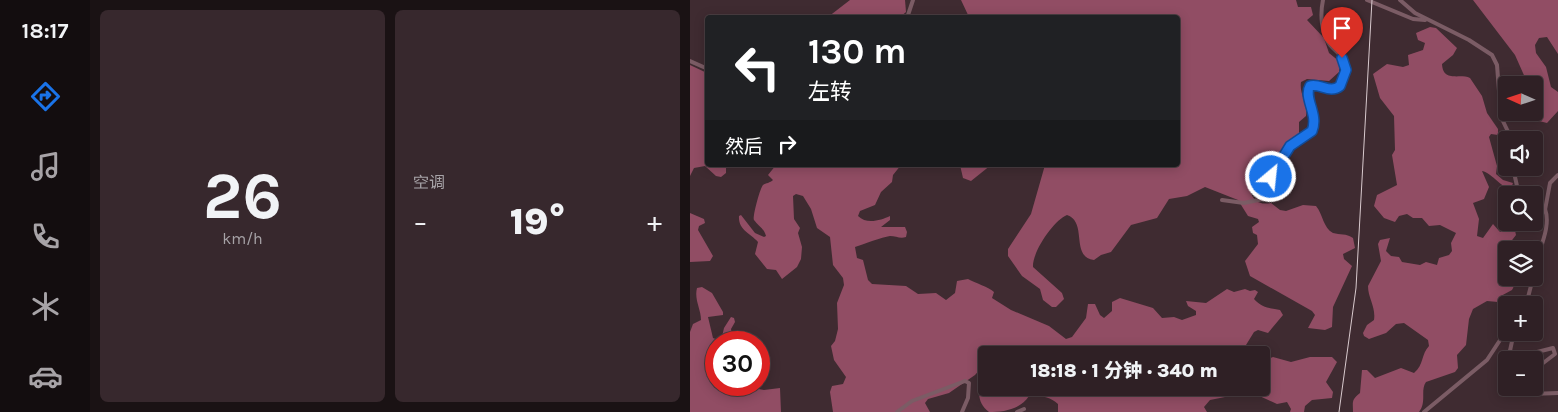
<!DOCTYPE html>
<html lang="zh">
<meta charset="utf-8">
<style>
:root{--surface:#2f2025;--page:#37282d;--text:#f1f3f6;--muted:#a7a3a7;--line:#4a3e42;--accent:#1a73e8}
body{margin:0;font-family:Karla,"Noto Sans SC",sans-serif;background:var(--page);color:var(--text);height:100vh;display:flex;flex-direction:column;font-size:19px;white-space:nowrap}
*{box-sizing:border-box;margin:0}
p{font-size:16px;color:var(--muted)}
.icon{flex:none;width:28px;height:28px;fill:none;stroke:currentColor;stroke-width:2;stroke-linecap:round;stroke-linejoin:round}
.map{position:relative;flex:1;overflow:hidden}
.sheet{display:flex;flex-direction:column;gap:10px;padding:10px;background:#1a1214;width:600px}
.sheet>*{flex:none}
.hud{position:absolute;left:15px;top:15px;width:475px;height:152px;border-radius:5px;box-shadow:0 2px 12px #0003,0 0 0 1px var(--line);background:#202124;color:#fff;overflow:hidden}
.needle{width:32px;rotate:273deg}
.controls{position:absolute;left:808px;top:76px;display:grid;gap:10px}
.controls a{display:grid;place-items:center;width:45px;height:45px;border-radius:5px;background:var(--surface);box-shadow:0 2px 12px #0003,0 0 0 1px var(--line);font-size:25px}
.speed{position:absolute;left:15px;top:331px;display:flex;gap:10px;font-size:25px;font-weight:700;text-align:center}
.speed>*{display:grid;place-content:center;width:65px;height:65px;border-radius:50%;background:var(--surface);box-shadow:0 2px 12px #0003,0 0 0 1px var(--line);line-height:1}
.speed .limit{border:8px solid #d22;background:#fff;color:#111}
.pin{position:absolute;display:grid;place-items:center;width:42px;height:42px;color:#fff;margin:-51px -21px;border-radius:50% 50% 50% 0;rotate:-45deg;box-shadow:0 0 5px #0007}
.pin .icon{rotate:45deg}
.me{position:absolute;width:55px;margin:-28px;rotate:28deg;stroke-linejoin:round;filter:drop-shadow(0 0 4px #0008)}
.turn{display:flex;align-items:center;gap:18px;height:105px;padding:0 20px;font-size:22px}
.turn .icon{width:65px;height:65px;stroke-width:2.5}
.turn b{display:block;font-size:35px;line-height:42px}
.then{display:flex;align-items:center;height:48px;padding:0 20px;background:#0003;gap:10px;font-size:19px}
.big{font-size:38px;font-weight:800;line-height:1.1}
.sheet .tile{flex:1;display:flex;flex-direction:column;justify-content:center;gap:8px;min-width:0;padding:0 18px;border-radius:8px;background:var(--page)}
.sheet .dial{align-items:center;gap:0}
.dial b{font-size:65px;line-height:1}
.heat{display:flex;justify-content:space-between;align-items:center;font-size:28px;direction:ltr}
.sheet .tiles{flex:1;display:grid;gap:10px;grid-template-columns:repeat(2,1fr)}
.trip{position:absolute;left:288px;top:346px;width:292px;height:50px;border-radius:5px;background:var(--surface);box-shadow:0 2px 12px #0003,0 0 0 1px var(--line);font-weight:800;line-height:50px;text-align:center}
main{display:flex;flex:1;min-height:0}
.tabs{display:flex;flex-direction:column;width:90px;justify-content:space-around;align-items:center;background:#130d0f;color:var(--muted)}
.tabs .icon{width:35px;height:35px}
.tabs .selected{color:var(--accent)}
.tabs b{font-size:22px;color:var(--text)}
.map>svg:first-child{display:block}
</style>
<main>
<nav class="tabs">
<b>18:17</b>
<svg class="icon selected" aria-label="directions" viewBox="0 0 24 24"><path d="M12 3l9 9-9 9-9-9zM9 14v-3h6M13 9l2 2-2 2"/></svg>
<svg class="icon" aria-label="music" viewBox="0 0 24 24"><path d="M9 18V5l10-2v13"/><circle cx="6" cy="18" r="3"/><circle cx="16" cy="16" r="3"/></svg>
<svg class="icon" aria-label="phone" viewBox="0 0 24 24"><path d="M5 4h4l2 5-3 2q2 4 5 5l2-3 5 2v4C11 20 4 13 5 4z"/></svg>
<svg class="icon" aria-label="climate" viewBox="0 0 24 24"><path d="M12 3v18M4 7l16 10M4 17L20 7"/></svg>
<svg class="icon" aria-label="car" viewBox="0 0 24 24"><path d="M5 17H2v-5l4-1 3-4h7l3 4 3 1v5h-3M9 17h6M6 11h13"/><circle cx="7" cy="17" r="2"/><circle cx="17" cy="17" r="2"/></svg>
</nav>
<section class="sheet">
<div class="tiles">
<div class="tile dial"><b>26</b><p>km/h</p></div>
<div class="tile"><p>空调</p>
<div class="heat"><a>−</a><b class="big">19°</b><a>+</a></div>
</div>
</div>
</section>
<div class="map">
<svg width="868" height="412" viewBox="0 0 868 412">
<rect width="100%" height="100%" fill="#3f2b31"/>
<g fill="#914d64">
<polygon points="160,0 215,0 216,12 210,17 138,17"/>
<path d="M271,0h335l2,7h13l2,8 -6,5 17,18 5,15 11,9 -1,10 -10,9 -22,-2 -6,3c-2,12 7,22 5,34l-7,6v15l-19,15 -15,3 -7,4 1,8 -9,24c4,11 10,14 21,12l9,7 6,1 17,-6 13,1c7,8 7,22 17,27 7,2 13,0 20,5l2,10 -12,6 1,5 8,7 -19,41 -1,20 -7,3 -17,-2 7,-13 -3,-4 -62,-35 -5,-15 13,-17 -1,-9 -4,-2 -1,-6 7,-5 -1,-3 -10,-3 -10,-16 -33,-13 -18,9 -18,3 -12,19 -26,7 -20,27 -10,3 -7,5c-24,-3 -6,-38 -27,-45 -13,5 -35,37 -34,52l29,26 2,6 -8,8h-4l-9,-7 -3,-11 -18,-13 -14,-20v-7l23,-35 14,-49h133v-147l-209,-1z"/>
<polygon points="783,0 868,0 868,54 857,37 849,38 845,45 846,53 856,67 861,87 868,92 868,111 857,123 849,121 844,105 844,85 840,85 837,82 825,55"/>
<path d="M740,27l6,1 21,20 -4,7 -11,9c1,19 18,9 28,14l12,18 5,17 11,16v6l-7,-1 -2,3 8,29 -1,8 7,6 10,3 -3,8c-7,-4 -22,-20 -28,-20l7,16 -5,12 -11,4 6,16 -2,17 6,2 10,-14 7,8 9,-6h5l2,9 -14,18 4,11v14h12l-6,12 -13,7 -1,5 -11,-1 -14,8 -4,10 -3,26 -9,10 1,13 -3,4 -29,10c-6,8 1,20 -7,30h-66c0,-10 -2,-12 7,-19l2,-23h5l8,8 26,-10 13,5c10,-8 7,-19 15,-27l-1,-6 -24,-17 -8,1 -10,9 -17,6 -5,-3 -1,-3 4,-8 7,-5c2,-13 -6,-22 -6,-34l13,-25 -3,-17 2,-4 10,-2 -4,13 5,5 8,1 3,5 18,3 6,-3 11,3 2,-7 10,-3 3,-4 -1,-8 5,-10 -16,-8 -11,1 -7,-8h-9l-6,-4 -8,2 -4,6 -11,-4 -10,-12 3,-11 20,-10 -5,-30 3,-5 -1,-34 -14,-18 -7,-24 14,-10 16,3 6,-2 -1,-10 15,-5 2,-7 -7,-3 -2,-7z"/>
<polygon points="0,65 17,73 18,165 36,165 36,173 31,177 26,176 15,166 4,168 0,176"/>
<path d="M86,165h125l-8,10 -1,7 -11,10 -6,13 -15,6 -2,5c9,9 23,4 32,0v4l-9,7h24l2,5 -1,5c-6,2 -10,-1 -16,-1 -8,1 -26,8 -35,11l2,11 6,2 5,20 4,4 34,2 12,8 18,-1 10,7 9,-7 2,-12 11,-2c7,4 21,8 26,13l-2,6 19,12 38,16 17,13 6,-2 14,-19 2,-14h7l5,11 4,3 8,-7v-9l8,-4 33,10 9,10 12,-1 8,3 14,-5v-4l-8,-5 -2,-5 20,2 21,-14 7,3 11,-3 5,2 5,-1 3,2 -4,7c8,9 15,9 26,11l3,5 -15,18 -10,-3 -4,2 -8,13 -5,1 -6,9h-249v33h275v-26l12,-5 18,5 19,-5h22l5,5 -11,20 7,10 -1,6 -20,2 -7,6 -1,6h-14l1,-3 -4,-7 -10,2 -24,-11h-5l-8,4h-15l-15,3 -6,7 3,5h-149v-8c-9,-8 -19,-9 -29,-8 -8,13 -25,16 -40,16 -13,-10 -12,-24 -3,-36l-3,-10 -8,9 -26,18 -21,6 -3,4 5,9h-97l-3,-20 2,-6 11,-2 3,-7 -12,-17 -3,-14 4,-5 3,-12 -1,-26 7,-18 -1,-7 -10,-13 -3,-28 -13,-9 -6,-19 -8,-13 -7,-2 -3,2 1,23 6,9 -2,5 4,14 -1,12 -4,8 -15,12 -6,-9 -9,-1 -12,-15 3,-12c-8,-9 -20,-12 -19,-26l2,-1 14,18 9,4 2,-1c-2,-8 -8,-10 -12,-16 -2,-2 6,-32 9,-35 3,-2 7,-2 10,-5l-5,-5z"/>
<polygon points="270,165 301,165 281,181 273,178"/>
<polygon points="0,213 14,219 15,223 9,226 8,230 23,256 20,261 0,262"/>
<path d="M12,287l10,6 11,19v3l-15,2 5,21 8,3 3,-13 7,-11 3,1 1,4 -4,7 2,13h-17v43h8l4,3 9,-3 27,5 16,-2 1,24h-91v-80l3,-8 8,-4c0,-11 -7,-20 -4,-32z"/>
</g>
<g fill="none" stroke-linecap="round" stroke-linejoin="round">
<g stroke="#7b5c65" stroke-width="4">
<polyline points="677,0 723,19 735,20"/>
<polyline points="710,0 725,13 779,40 802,55 807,65 811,117 822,140"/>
<polyline points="46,18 52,18"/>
<polyline points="217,18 223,0"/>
<polyline points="0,61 18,69"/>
<polyline points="823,168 829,195"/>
<path d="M532,200l22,3 19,-4c5,-7 5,-14 8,-22 3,-11 10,-22 18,-30 7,-8 21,-9 25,-19 5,-14 -11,-30 -4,-42 10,-3 20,8 30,0 3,-7 8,-16 6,-23 -3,-7 -11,-12 -16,-18 -9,-11 -10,-31 -7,-45"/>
<polyline points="844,218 855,210 860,183 868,175"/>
<polyline points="826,222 829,226 838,222"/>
<path d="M844,272c3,-20 18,-44 11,-63"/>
<polyline points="836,305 843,278"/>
<polyline points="820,351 831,356 863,348 865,354 844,370"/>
<polyline points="818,360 824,332"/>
<polyline points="833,388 841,394 868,393"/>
<polyline points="207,412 222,401 275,381 279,383 278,398 272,412"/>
<polyline points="327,412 334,409"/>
<polyline points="734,412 797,360 816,331"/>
</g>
<polyline stroke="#d9cace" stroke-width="1" points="649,412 666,288 682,0"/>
</g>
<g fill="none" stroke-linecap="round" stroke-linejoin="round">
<defs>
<path id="route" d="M581,177l19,-31 22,-15c7,-17 -9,-33 -2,-45 10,-3 20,8 30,0l6,-16 -4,-12"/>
</defs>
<use href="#route" stroke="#114b97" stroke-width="12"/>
<use href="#route" stroke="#1a73e8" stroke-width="9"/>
</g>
</svg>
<div class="controls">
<a><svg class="needle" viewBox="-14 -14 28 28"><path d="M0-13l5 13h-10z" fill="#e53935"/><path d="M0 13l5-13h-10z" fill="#a7a3a7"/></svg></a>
<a><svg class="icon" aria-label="sound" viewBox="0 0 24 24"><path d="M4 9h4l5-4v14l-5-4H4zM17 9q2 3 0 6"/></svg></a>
<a><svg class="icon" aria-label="search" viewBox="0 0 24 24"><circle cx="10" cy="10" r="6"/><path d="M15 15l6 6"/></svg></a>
<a><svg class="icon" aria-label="layers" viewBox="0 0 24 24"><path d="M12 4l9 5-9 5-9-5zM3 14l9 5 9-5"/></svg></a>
<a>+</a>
<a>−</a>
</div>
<div class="speed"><div class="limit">30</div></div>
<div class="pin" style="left:652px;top:58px;background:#d93025"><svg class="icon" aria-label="arrive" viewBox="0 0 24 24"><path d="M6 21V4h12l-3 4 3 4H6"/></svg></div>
<svg class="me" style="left:581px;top:177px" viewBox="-20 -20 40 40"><circle r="17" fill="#1a73e8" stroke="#fff" stroke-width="3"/><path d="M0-11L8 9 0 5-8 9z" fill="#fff"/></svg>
<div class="trip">18:18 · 1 分钟 · 340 m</div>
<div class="hud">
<div class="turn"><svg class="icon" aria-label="left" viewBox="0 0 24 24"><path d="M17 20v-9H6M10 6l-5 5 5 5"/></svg><div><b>130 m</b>左转</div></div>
<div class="then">然后<svg class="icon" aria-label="right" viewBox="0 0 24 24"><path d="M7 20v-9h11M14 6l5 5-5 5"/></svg></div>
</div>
</div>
</main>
